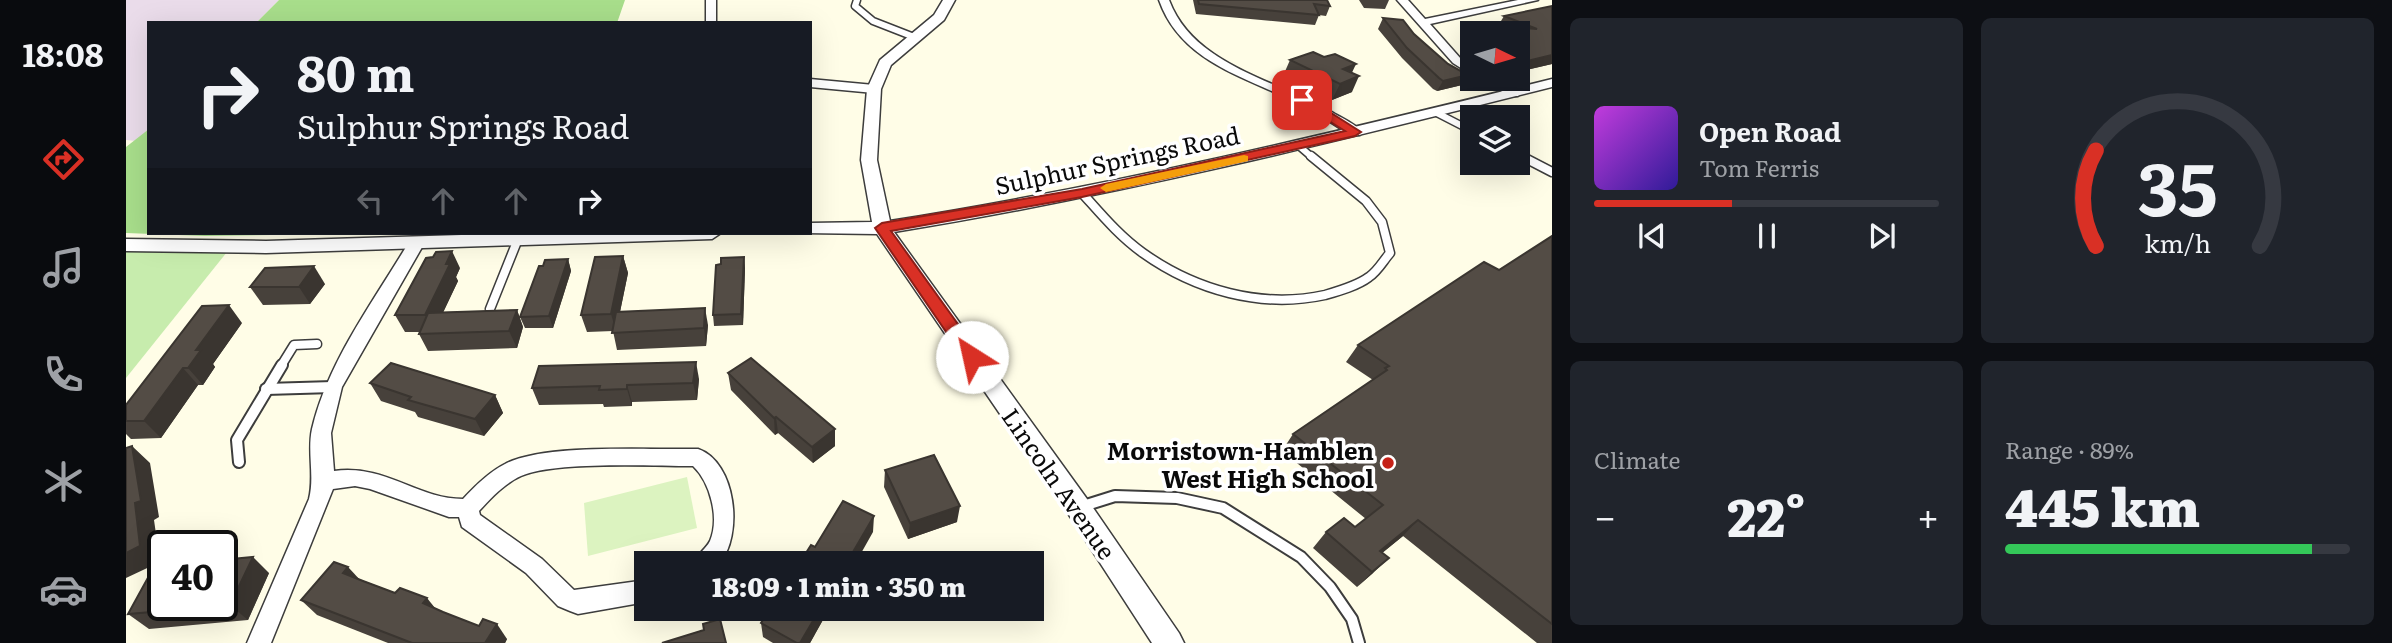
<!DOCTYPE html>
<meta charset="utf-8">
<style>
:root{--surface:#171b24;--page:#20242c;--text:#f1f3f6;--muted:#9ea1a6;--line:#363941;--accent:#d93025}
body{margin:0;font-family:Literata,serif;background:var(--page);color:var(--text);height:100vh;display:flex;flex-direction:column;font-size:26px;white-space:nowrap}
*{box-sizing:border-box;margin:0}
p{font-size:23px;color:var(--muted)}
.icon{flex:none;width:38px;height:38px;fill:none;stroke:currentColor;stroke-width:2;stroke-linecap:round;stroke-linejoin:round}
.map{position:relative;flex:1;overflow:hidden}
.panel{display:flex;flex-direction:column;gap:18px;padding:18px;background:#0d0f14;width:840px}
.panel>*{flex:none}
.top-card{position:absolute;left:21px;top:21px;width:665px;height:214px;border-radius:0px;box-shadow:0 7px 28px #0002;background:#171b24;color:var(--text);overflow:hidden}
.needle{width:46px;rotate:95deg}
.tools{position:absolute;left:1334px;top:21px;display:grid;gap:14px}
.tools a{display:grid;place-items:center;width:70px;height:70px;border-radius:0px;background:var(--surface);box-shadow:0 7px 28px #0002;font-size:35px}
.speed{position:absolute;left:21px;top:530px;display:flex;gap:14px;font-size:35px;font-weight:700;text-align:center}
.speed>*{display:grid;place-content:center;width:91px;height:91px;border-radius:50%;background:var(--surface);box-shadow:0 7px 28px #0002;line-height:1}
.speed .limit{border:4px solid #111;border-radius:10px;background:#fff;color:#111}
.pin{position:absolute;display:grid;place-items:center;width:60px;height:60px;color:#fff;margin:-30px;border-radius:14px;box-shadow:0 4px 10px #0006}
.me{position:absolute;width:77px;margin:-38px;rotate:325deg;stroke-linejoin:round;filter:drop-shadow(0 0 5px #0008)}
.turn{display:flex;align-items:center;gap:24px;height:147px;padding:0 35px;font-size:32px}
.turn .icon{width:91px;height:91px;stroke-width:2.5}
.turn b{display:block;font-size:49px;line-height:60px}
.lanes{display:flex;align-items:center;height:66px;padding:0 35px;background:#0003;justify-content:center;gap:35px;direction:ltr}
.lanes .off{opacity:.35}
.big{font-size:52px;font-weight:800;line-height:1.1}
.panel .card{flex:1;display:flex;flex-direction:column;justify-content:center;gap:10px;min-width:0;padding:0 24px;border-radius:10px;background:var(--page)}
.panel .dial{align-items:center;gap:0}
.dial svg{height:182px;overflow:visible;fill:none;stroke:var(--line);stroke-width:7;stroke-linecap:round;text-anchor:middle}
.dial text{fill:var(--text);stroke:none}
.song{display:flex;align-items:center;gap:21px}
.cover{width:84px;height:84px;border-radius:10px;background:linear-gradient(135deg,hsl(290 70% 55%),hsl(250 70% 35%))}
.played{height:7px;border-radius:4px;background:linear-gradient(90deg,var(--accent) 40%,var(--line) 40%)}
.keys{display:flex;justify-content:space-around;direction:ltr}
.heat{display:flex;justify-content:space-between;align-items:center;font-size:38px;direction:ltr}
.charge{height:10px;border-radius:5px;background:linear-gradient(90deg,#34c759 89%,var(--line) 0)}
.panel .tiles{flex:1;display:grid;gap:18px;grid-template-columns:repeat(2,1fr)}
.trip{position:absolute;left:508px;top:551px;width:410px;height:70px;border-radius:0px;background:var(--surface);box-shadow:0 7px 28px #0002;font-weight:800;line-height:70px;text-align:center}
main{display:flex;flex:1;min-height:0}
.menu{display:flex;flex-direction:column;width:126px;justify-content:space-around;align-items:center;background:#090b0e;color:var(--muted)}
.menu .icon{width:49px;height:49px}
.menu .active{color:var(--accent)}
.menu b{font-size:32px;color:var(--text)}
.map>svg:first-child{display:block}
</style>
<main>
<nav class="menu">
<b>18:08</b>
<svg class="icon active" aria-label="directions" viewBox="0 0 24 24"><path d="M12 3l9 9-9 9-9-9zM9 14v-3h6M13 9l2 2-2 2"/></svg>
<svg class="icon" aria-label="music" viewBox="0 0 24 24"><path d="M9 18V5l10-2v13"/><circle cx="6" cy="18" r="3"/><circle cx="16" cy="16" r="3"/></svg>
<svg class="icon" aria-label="phone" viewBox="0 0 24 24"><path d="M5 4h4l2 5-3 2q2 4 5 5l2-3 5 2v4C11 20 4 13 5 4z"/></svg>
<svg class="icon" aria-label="climate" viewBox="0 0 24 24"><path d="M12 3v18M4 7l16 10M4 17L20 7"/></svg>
<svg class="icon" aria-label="car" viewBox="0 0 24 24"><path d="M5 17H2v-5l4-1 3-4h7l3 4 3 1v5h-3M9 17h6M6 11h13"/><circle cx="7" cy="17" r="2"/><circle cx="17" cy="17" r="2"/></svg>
</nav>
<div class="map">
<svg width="1426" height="643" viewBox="0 0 1426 643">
<rect width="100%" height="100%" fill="#fffde7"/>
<polygon fill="#eadcea" points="0,0 153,0 130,23 23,23 23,129 10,141 0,140"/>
<polygon fill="#c7ecad" points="0,245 105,247 0,378"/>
<g fill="#a8de8b">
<polygon points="153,0 499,0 491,23 130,23"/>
<polygon points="23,129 23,233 278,233 79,236 0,233 0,147"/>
</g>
<polygon fill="#dcf3c0" points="561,477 571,528 462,556 458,503"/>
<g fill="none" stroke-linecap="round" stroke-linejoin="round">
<defs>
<g id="service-far2">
<polyline points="731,0 729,6 747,21 788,37"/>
<polyline points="1311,113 1346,131"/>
<polyline points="1173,146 1187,158"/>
<polyline points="1391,154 1398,158"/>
</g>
<g id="service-far1">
<polyline points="1395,156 1426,172"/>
<path d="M956,193c19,21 37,43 61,60 52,37 118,56 182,42 14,-4 32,-9 44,-18 9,-6 14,-16 21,-24l-8,-31 -16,-21 -55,-45"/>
<polyline points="364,309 392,239"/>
<polyline points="155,366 168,345 191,344"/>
</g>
<g id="service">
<polyline points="140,389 207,387"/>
<polyline points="113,462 111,440 156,365"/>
<polyline points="954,507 989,496 1051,498 1097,508 1175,557 1204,587 1226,619 1233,643"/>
</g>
<g id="minor">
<rect x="580" y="0" width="10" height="23"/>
<path d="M1033,0h10c25,67 110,80 166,114 9,5 20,10 27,18l-2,3h-10c-18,-12 -36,-24 -56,-34 -53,-25 -114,-41 -135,-101z"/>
<polygon points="1271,0 1282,0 1299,19 1392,0 1412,0 1304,24 1335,59 1346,65 1346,75 1327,63"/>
<polygon points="684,79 748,85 754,89 748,93 684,87"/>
<polygon points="1353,79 1368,79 1394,93 1392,96 1384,96"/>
<path d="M291,237l8,5 -83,145 -11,46 3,38c52,-7 83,28 129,28 12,-13 26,-27 42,-35 39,-21 145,-14 193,-15 38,13 46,86 21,115h-26c4,-10 13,-15 17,-23 10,-23 0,-59 -17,-75 -41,0 -139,-5 -172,10 -16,7 -30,22 -42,35l1,4 62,44 32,31 72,-10v22l-68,12 -8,-3 -12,-5 -32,-33 -64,-46 -3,-10h-10l-79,-28 -15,-3 -22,3 -62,154h-24l62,-144c6,-23 -2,-47 3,-70 16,-68 62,-128 97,-187z"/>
</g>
<g id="tertiary">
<path d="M817,0h12l-11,20 -53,45 -10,24 -4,71 13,61c223,-35 443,-88 662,-142v8c-218,55 -436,109 -658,145l193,267 92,134 5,10h-32l-83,-128 -192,-281 -74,-1h7v-10l62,-1 -11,-62 6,-71 13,-29 54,-45z"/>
<polygon points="404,233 595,233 586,239 140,253 0,251 0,239 140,241"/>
</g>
</defs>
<use href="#service-far2" stroke="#3d3d3d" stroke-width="9"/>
<use href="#service-far1" stroke="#3d3d3d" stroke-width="11"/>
<use href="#service" stroke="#3d3d3d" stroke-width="14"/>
<use href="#minor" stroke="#3d3d3d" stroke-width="3"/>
<use href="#tertiary" stroke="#3d3d3d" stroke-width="3"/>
<use href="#service-far2" stroke="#fff" stroke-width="6"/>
<use href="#service-far1" stroke="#fff" stroke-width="8"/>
<use href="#service" stroke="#fff" stroke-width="10"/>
<use href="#minor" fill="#fff" fill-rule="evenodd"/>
<use href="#tertiary" fill="#fff" fill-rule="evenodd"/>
</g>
<g fill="#47413b">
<polygon points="1067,0 1201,0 1204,6 1200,16 1193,15 1189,25 1070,14"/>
<polygon points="1233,0 1263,0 1259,9 1238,8"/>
<polygon points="1426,6 1426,64 1391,72 1391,33 1346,33 1346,49 1335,34 1341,24 1374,27 1372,26 1378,16"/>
<polygon points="1257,18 1288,34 1322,64 1342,75 1336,85 1311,91 1307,89 1276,58 1252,29"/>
<polygon points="1164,60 1226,73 1226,92 1206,100 1157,76"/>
<polygon points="1426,236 1426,643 1411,643 1277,536 1256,553 1247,573 1231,587 1187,548 1200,532 1229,527 1240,519 1156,451 1167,434 1247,380 1220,362 1232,345 1373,270"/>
<polygon points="497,256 502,273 494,312 582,325 580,346 491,350 487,331 461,332 455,315"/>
<polygon points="618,257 619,269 617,325 588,326 587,315 595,264"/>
<polygon points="442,259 445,271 427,328 399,328 394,317 417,266"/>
<polygon points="334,268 330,277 332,281 317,312 391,310 397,327 391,348 302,351 293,334 293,332 279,332 269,315"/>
<polygon points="199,284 184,304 137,305 124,287"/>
<polygon points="116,323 87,364 89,367 77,385 72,385 35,438 5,439 0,434 0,405"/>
<polygon points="602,373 709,446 687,463 652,433 649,435 605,390"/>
<polygon points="573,379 571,400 506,402 506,406 478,407 477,404 413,405 406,388"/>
<polygon points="244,383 369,395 377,413 358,436 292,417 289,412 255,401"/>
<polygon points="759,470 831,522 782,539 758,487"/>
<polygon points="143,573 122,620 23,629 2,614"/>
<polygon points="233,579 309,608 381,639 379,643 262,643 191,615 175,600"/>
<polygon points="703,609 684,643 647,643 637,637 635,623"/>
</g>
<g fill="#3a3530">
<polygon points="1426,55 1426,64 1391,72 1391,65 1393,63"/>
<polygon points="1230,64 1223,79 1217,69"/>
<polygon points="1342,75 1336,85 1311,91 1317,81"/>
<polygon points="1233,76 1226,92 1206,100 1214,84"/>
<polygon points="326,251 334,268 330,277 332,281 308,332 299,315 320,264"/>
<polygon points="497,256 502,273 490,331 485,314"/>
<polygon points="618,257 619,269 617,325 615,314"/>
<polygon points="442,259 445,271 427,328 423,316"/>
<polygon points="188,266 199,284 184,304 173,287"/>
<polygon points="103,305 116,323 87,364 89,367 77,385 62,368 70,350"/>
<polygon points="579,308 582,325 580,346 578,328"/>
<polygon points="391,310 397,327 391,348 383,331"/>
<polygon points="570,362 573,379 571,400 567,383"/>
<polygon points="57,368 72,385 35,438 18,421"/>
<polygon points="501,385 506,402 506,406 501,389"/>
<polygon points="369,395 377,413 358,436 349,419"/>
<polygon points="650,417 652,433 649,435 648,418"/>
<polygon points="709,429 709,446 687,463 686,447"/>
<polygon points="6,446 24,463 33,517 28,520 34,562 0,578 0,553 9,503"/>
<polygon points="834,506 831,522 782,539 784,523"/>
<polygon points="748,516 747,532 729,564 720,564"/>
<polygon points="1292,520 1277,536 1239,567 1254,551"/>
<polygon points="127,557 143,573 122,620 104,605"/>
<polygon points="1263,558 1247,573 1231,587 1246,572"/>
<polygon points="222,567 236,582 217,573"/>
<polygon points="301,598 313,613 297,603"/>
<polygon points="694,609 703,609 684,643 674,643"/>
<polygon points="371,624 381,639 379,643 359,643"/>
</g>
<g fill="#534c45" stroke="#3a3530" stroke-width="2">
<polygon points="1072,0 1201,0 1204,6 1188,4 1193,15 1073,4"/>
<polygon points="1426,6 1426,55 1393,63 1391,62 1391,33 1348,33 1341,24 1411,29 1378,16"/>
<polygon points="1257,18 1277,20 1288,34 1322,64 1342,75 1317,81 1313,78 1281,48"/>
<polygon points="1187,52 1198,57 1209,54 1230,64 1217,69 1233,76 1214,84 1164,60"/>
<polygon points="1426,236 1426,624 1292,520 1254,551 1263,558 1246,572 1200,532 1218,518 1229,527 1257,505 1167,434 1261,370 1259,368 1263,366 1232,345 1358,262 1373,270"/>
<polygon points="326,251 320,264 324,264 299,315 269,315 300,258 307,257 310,252"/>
<polygon points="497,256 485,314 455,315 469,257"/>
<polygon points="618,257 615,314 587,315 590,265 595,264 595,258"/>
<polygon points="442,259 423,316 394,317 413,266 417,266 419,260"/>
<polygon points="188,266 173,287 124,287 139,268"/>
<polygon points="103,305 70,350 75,350 62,368 57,368 18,421 0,421 0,405 76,306"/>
<polygon points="579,308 578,328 486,333 490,312"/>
<polygon points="391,310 383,331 293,334 302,313"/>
<polygon points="625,358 709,429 686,447 650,417 648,418 602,373"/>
<polygon points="570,362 567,383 501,385 501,389 473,390 474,386 406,388 413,366"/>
<polygon points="265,363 369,395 349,419 282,400 285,397 244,383"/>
<polygon points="6,446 15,501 9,503 14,546 0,553 0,448"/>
<polygon points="808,455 834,506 784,523 759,470"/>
<polygon points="717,501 748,516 720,564 673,564 685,545 689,547"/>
<polygon points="127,557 104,605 96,605 96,560"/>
<polygon points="208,562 222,567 217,573 237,581 269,593 274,588 301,598 297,603 317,612 353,626 357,619 371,624 359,643 286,643 175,600"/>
<polygon points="37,564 37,606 96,606 2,614 29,565"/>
<polygon points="644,609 694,609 674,643 671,643 635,623"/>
<polygon points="594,619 600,643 536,643 578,630 577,624"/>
</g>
<polygon fill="#d93025" stroke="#8d1f18" stroke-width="2" points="1172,97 1180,97 1235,132 1229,136 956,197 765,231 852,352 855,357 852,361 840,361 749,228 756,223 956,189 1219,131 1172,102"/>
<polygon fill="#f59e0b" points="1118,155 1122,156 1122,161 980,192 974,188 980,184"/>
<circle fill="#c52117" stroke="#fff" stroke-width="2.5" cx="1262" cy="463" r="7"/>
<g text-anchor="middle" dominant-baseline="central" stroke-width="7" stroke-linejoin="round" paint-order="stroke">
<g font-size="24" fill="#0a0a0a" stroke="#fff">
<text transform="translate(991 159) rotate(-12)">Sulphur Springs Road</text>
<text transform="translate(934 483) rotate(55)">Lincoln Avenue</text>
</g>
<g font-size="24" font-weight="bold" fill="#0a0a0a" stroke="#fff" text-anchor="end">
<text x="1248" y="449">Morristown-Hamblen<tspan x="1248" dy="28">West High School</tspan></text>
</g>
</g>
</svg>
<div class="tools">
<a><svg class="needle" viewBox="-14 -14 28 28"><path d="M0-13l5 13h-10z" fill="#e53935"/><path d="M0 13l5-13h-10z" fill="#9ea1a6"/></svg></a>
<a><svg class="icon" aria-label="layers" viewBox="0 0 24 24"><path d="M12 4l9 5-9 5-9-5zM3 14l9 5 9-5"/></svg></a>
</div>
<div class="speed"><div class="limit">40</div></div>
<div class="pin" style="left:1176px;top:100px;background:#d93025"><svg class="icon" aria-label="arrive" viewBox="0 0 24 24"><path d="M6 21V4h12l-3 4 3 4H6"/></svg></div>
<svg class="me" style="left:846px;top:357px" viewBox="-20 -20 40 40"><circle r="19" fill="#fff"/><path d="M0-13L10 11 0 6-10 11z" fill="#d93025"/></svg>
<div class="trip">18:09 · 1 min · 350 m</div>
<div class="top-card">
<div class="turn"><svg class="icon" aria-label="right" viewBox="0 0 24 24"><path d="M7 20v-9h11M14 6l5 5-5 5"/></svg><div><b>80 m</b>Sulphur Springs Road</div></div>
<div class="lanes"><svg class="icon off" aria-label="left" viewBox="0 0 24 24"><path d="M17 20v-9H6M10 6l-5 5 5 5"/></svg><svg class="icon off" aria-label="ahead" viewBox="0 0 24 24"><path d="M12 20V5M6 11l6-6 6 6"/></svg><svg class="icon off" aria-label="ahead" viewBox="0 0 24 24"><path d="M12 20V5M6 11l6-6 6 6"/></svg><svg class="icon" aria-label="right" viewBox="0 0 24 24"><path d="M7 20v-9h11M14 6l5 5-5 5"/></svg></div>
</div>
</div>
<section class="panel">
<div class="tiles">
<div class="card">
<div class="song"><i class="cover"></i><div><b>Open Road</b><p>Tom Ferris</p></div></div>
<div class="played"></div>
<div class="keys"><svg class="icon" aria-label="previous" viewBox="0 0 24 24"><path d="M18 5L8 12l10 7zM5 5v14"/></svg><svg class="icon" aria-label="pause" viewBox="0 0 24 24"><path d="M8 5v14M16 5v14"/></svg><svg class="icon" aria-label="next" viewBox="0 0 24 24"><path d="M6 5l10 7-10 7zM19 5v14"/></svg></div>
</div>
<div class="card dial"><svg viewBox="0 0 100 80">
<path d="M14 69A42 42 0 1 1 86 69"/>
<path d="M14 69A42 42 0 0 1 14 27" stroke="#d93025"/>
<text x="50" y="56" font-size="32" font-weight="700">35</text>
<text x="50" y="72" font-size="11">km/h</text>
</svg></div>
<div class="card"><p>Climate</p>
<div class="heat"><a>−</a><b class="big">22°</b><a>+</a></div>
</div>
<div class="card"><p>Range · 89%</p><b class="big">445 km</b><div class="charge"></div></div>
</div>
</section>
</main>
